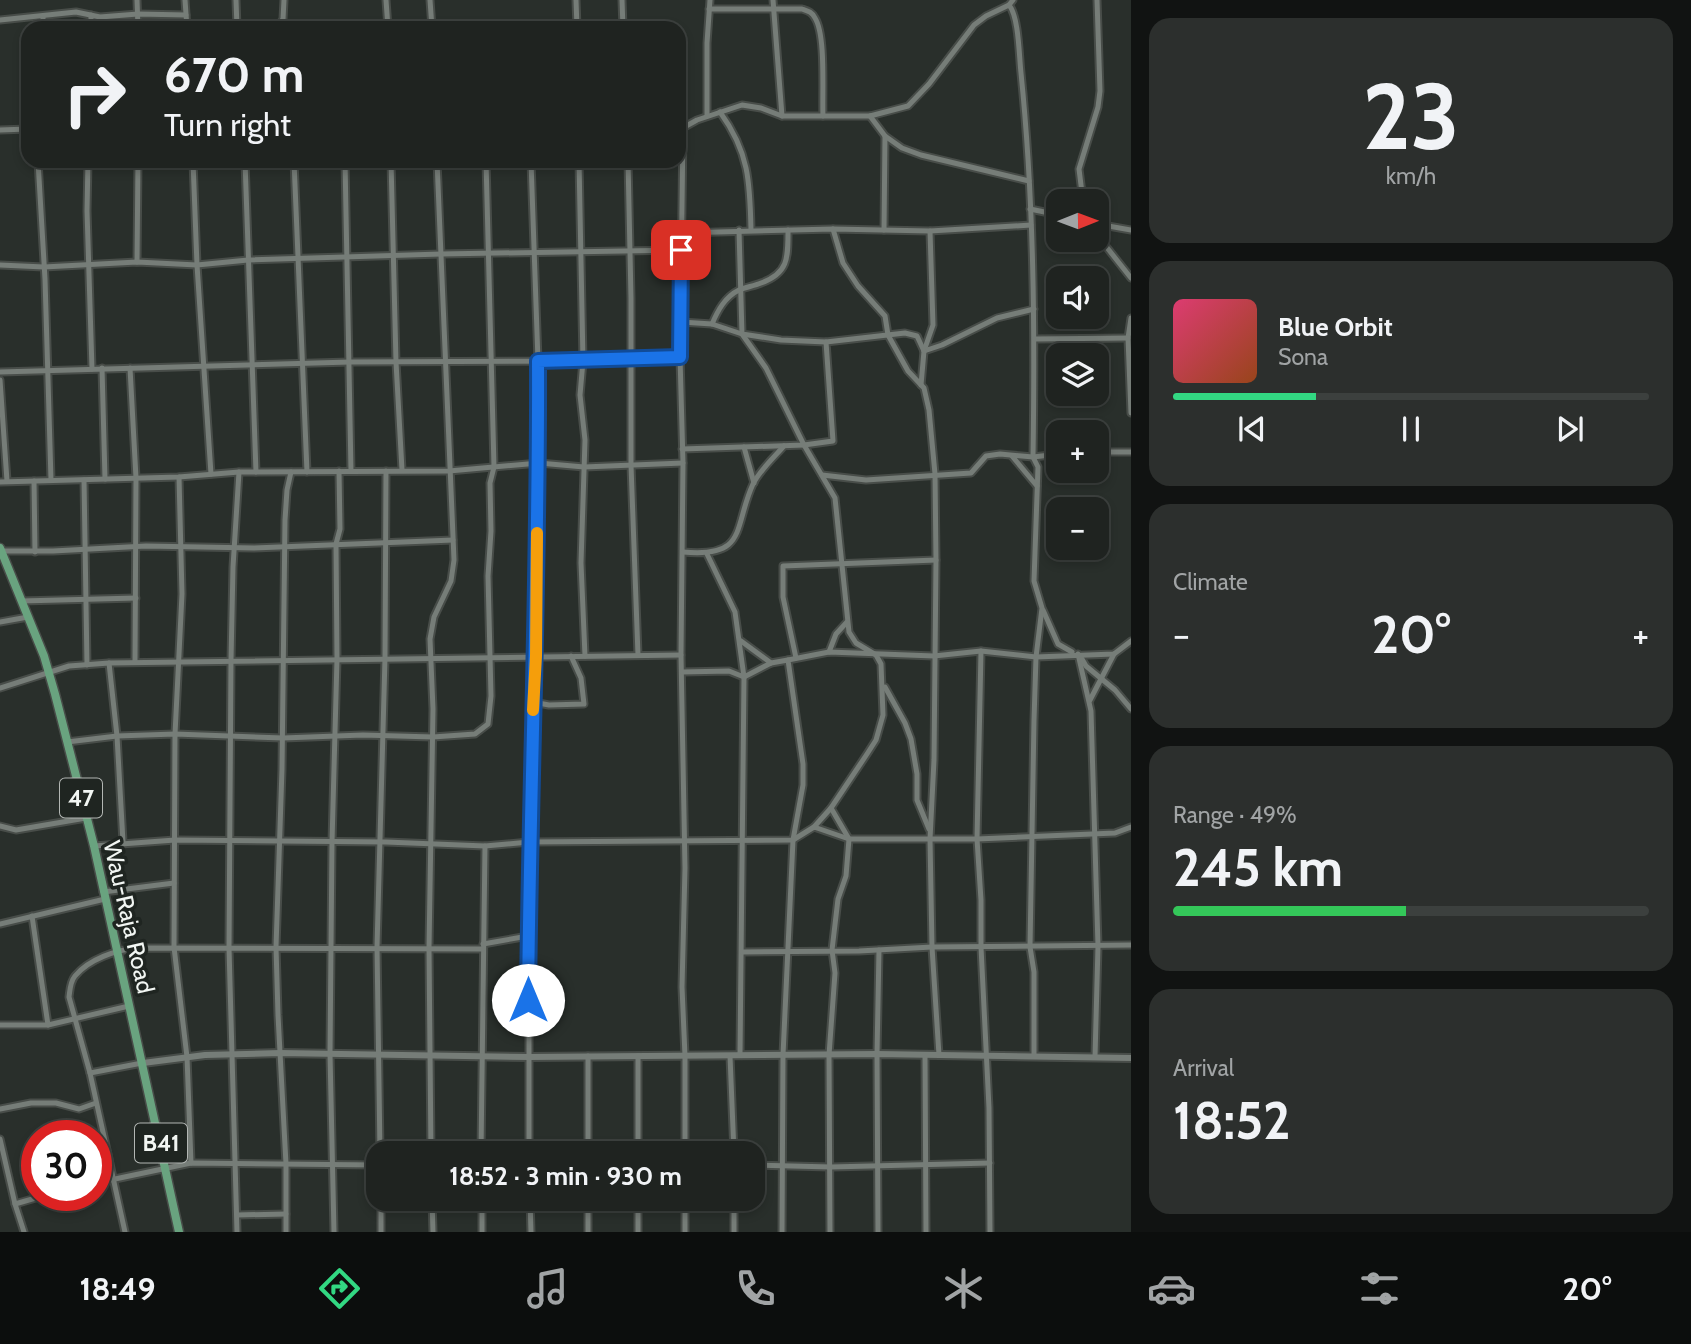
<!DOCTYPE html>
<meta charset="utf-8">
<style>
:root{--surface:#1f2320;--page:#2c2f2d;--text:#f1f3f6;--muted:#a1a4a5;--line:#3c403e;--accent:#32d882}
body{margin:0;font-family:Cabin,sans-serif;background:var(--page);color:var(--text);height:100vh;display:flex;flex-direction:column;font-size:26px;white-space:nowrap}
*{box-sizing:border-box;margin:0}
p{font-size:23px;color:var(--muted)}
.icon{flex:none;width:38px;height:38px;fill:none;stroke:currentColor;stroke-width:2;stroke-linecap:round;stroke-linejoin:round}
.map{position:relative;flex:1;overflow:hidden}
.sheet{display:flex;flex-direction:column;gap:18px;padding:18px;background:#111312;width:560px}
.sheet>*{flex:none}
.guide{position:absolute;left:21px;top:21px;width:665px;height:147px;border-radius:21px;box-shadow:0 4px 10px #0003,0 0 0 2px var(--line);background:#1f2320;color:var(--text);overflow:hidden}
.needle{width:46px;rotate:89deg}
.tools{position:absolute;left:1046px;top:189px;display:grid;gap:14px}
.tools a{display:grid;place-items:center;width:63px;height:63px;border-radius:14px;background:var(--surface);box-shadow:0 4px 10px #0003,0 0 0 2px var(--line);font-size:35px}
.speed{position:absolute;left:21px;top:1120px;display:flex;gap:14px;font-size:35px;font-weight:700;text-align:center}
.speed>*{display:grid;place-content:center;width:91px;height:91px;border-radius:50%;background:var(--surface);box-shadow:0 4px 10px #0003,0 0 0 2px var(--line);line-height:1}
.speed .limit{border:10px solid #d22;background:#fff;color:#111}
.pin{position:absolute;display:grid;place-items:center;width:60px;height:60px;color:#fff;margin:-30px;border-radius:14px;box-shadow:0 4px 10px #0006}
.me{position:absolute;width:77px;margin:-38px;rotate:0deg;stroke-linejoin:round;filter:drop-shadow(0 0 5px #0008)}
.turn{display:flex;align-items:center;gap:24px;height:147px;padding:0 28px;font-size:32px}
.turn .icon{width:91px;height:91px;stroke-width:2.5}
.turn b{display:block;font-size:49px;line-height:60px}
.big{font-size:52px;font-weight:800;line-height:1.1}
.sheet .card{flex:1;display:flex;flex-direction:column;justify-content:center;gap:10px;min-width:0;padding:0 24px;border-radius:21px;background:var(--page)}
.sheet .dial{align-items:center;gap:0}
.dial b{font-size:91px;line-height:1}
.song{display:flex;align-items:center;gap:21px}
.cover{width:84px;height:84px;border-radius:10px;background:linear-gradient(135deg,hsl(340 70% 55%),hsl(20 70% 35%))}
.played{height:7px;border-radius:4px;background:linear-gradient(90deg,var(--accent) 30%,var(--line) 30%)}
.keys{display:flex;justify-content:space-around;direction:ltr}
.heat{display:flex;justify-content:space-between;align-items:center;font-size:38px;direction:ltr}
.charge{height:10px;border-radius:5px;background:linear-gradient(90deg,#34c759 49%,var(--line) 0)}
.trip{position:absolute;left:366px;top:1141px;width:399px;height:70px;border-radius:21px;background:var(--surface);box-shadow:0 4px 10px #0003,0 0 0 2px var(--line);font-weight:800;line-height:70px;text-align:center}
.tabs{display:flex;height:112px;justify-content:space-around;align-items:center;background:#0c0e0d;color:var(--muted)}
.tabs .icon{width:49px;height:49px}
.tabs .selected{color:var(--accent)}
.tabs b{font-size:32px;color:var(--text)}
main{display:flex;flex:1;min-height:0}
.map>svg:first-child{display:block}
</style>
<main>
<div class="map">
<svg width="1131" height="1232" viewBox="0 0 1131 1232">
<rect width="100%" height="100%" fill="#292f2b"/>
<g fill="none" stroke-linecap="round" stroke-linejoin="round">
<defs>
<g id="minor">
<polyline points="137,0 138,28"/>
<polyline points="185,0 187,28"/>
<polyline points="236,0 237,28"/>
<polyline points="386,0 388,28"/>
<polyline points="430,0 432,28"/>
<polyline points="576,0 577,28"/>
<polyline points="622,0 623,28"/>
<polyline points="773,0 782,116"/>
<path d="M1009,5c10,12 10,51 12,68 13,128 14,256 12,384l5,10 -4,114 8,27 -6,49 -2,63 -4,227 4,25v84"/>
<path d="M709,9h93c6,2 10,3 13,9 11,17 7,75 8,98"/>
<polyline points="91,15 91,28"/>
<polyline points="43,17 43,28"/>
<polyline points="0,20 76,12 100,17 138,14 186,15"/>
<polyline points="277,28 283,19 284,0"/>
<path d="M720,112c29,40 30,70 31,118"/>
<polyline points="707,116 707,43 710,0"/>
<polyline points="870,116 885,136 902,148 921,155 1029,181"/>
<polyline points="683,129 680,357 683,463 681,655 685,868 682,987 685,1056 685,1153"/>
<polyline points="0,130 28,129"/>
<polyline points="679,130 697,120 742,105 761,108 782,116 870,116 908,106 929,84 974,25 986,16 1009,5 1013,0"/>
<polyline points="38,161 45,279 51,480"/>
<polyline points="88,161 87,211 92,369"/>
<polyline points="193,161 197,265 211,474"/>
<polyline points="245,161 256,472"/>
<polyline points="294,161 307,472"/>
<polyline points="345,161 351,471"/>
<polyline points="391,161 396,362 402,470"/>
<polyline points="579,161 583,361 580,395 585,440 581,563 585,656"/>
<polyline points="628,161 631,298 631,465 638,655"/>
<polyline points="1083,201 1079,169 1098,107 1100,91 1097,0"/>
<polyline points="1030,209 1059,215"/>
<polyline points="1097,224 1131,230"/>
<polyline points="833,229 843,263 858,286 885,316 888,335 908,371 924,388 929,410 935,474 936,560 934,760 930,839 932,947 939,1055"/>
<polyline points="739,230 742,334 781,340 826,342"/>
<polyline points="884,230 885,136"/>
<polyline points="681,233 833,229 930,231 1031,225"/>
<polyline points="1097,235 1131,278"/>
<polyline points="137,262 138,161"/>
<polyline points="0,265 44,267 137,262 197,265 248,260 441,254 681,250"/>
<polyline points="1131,318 1128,338 1131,413"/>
<polyline points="681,322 712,324 742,334 766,368 804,445 835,498 849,632 856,643 876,655 881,664 883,715 876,740 867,754 831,808 814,827"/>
<path d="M712,324c6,-14 13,-27 27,-34 7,-3 15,-4 22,-7 28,-10 27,-26 27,-53"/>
<polyline points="1035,339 1128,338"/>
<polyline points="924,351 942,345 997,318 1034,309"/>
<polyline points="102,368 105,479"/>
<polyline points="130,368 136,478 135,662"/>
<polyline points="0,372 350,362 583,361 680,357"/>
<polyline points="0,380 7,481"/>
<polyline points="921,385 924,351 933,325 930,231"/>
<polyline points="744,447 754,483"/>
<polyline points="682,449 804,445 833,441 826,342 905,333 917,336 924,351"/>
<polyline points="1097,452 1131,452"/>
<polyline points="1012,456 1037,486"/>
<polyline points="822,475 866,480 971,473 986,456 1000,454 1033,457 1059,454"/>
<polyline points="179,477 182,594 175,734 174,947 187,1057 191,1163"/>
<polyline points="84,480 87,665"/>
<polyline points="34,481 35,552"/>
<polyline points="0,482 179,477 239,472 449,471 539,463 584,467 683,463"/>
<polyline points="1,551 53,551 146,546 254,548 453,540"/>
<path d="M683,552c65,6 50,-24 70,-68 7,-14 21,-27 31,-38"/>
<polyline points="707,554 735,612 744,677 740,1055"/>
<polyline points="21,601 136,598"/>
<polyline points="1043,610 1058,644 1072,652"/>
<polyline points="0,622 28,617"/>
<polyline points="741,641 771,663"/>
<polyline points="981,651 977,839 981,900 981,947 989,1108 990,1232"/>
<polyline points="829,652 836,634 847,622"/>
<polyline points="1078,654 1091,711 1098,946 1095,1057"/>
<polyline points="796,658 783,597 783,566 936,560"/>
<polyline points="1082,659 1086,666 1115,690 1131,709"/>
<polyline points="109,663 117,736 123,842"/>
<polyline points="682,672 729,671 744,677"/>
<polyline points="744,677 771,663 788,660"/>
<polyline points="885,687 905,723 911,739 917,774 917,800 929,829"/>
<polyline points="0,688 69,666 109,663 681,655"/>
<polyline points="1090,700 1114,654"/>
<polyline points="533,702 549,705 584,704 581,678 571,656"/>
<polyline points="67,742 117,736 175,734 283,738 363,735 433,737 475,734 488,724 491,696 488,576 491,531 490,483 494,467 486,161"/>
<polyline points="0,826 16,830 86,818"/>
<polyline points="94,846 175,840 386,842 485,846 529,842 793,840 814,827 849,839 977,839 1115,833 1131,827"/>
<polyline points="103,892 174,883"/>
<polyline points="32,916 48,1025"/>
<polyline points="0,924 105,899"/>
<polyline points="483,944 528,936"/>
<polyline points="742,952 859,951 932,947 1131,945"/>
<polyline points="0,1025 48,1025 129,1006"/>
<polyline points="925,1055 926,1232"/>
<polyline points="588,1056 588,1153"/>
<polyline points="638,1056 638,1153"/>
<polyline points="730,1056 734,1153"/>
<polyline points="90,1073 142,1063"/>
<polyline points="0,1109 31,1103 56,1103 79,1109 96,1103"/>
<polyline points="0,1139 15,1204 24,1232"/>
<polyline points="380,1153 377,947 385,658 386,471"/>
<polyline points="431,1153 429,948 433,709 430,639 434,617 451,581 454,560 437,161"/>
<polyline points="481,1153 485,846"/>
<polyline points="529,1153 529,842 536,656 539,463 538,361 531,161"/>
<polyline points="752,1165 831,1167 990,1163"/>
<polyline points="96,1183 191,1163 378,1165"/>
<polyline points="381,1199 381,1232"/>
<polyline points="432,1199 433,1232"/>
<polyline points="482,1199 482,1232"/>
<polyline points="530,1199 531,1232"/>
<polyline points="588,1199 588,1232"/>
<polyline points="638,1199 638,1232"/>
<polyline points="685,1199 685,1232"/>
<polyline points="734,1199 734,1232"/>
<polyline points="15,1204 46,1195"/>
<polyline points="237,1215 286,1214"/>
<path d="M125,1232l-35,-159 -21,-76c1,-7 1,-15 6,-21 14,-17 41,-26 62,-28l346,1"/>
<polyline points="237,1232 229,948 231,660 233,567 239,472"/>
<polyline points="286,1232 286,1164 278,1015 276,947 282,769 285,520 287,490 291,472"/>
<polyline points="334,1232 330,1054 332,842 337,659 336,544 340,529 339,471"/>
<polyline points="782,1232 783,1055 793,840 803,785 803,764 788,660 829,652 934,656 981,651 1036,657 1114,654 1131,641"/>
<polyline points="830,1232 829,1055 835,973 832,950 838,899 846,876 849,839 831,808"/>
<polyline points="878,1232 877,1054 879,950"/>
</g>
<polyline id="tertiary" points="143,1063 205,1055 280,1053 529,1057 877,1054 1131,1058"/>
<polyline id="primary" points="0,548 44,656 55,694 94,846 179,1232"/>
</defs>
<use href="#minor" stroke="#484d49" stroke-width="9"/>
<use href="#tertiary" stroke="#484d49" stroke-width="10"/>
<use href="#primary" stroke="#484d49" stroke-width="11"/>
<use href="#minor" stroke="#767d78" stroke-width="5"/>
<use href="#tertiary" stroke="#767d78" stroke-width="6"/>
<use href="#primary" stroke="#69a37f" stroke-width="8"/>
</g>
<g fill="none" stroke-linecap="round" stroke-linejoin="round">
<defs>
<path id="route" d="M528,1000c2,-213 11,-426 10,-639l142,-4 1,-107"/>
</defs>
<use href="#route" stroke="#114b97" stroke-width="18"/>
<use href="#route" stroke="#1a73e8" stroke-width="12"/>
<polyline stroke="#f59e0b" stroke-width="12" points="533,710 536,656 537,533"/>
</g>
<g text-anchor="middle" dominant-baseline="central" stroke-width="7" stroke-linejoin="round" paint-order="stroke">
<g fill="#1f2521" stroke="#b3b7b4" stroke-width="2">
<rect x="60" y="778.5" width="42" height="39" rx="5"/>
<rect x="135" y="1123.5" width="52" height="39" rx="5"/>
</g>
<g font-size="23" font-weight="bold" fill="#f2f6f3">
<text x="81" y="798">47</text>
<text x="161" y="1143">B41</text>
</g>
<g font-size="24" fill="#f2f6f3" stroke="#1f2521">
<text transform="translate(129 917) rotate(77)">Wau-Raja Road</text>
</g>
</g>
</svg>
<div class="tools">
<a><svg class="needle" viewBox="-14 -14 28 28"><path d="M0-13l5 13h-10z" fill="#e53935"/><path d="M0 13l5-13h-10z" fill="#a1a4a5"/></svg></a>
<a><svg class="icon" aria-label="sound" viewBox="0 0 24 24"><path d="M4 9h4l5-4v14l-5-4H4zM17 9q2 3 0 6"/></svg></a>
<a><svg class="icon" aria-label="layers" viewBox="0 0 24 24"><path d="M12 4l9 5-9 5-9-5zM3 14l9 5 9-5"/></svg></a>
<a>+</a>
<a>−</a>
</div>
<div class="speed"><div class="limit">30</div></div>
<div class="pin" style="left:681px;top:250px;background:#d93025"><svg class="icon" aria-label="arrive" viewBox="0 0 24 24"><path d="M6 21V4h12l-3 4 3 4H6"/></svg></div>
<svg class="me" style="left:528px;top:1000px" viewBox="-20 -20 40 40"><circle r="19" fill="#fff"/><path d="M0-13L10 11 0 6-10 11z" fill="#1a73e8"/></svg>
<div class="trip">18:52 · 3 min · 930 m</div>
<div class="guide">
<div class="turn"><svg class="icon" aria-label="right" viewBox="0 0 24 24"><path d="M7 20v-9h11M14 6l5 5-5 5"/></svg><div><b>670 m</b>Turn right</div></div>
</div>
</div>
<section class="sheet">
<div class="card dial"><b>23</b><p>km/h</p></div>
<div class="card">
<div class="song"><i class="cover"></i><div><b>Blue Orbit</b><p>Sona</p></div></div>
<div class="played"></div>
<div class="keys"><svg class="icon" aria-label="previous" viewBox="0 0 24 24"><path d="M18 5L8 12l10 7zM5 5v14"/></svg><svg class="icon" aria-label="pause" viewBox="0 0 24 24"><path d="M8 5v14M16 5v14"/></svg><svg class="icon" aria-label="next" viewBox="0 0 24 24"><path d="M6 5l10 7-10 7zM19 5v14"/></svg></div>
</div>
<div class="card"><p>Climate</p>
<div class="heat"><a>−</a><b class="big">20°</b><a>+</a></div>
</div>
<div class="card"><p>Range · 49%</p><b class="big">245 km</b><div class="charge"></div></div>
<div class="card"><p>Arrival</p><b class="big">18:52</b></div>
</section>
</main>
<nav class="tabs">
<b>18:49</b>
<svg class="icon selected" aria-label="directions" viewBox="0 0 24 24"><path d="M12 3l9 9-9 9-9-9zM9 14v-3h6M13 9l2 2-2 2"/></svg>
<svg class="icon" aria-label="music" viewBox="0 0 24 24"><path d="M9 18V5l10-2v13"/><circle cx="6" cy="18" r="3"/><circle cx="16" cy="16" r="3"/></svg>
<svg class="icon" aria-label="phone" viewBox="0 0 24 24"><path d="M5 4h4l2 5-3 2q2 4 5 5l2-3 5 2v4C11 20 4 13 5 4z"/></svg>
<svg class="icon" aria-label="climate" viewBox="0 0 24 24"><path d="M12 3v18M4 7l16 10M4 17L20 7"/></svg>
<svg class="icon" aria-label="car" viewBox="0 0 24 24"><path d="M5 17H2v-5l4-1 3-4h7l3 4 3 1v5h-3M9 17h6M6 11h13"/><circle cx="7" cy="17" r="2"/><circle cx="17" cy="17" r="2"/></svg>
<svg class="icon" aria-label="filters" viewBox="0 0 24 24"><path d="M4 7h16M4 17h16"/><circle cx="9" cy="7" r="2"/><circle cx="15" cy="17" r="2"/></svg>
<b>20°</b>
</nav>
